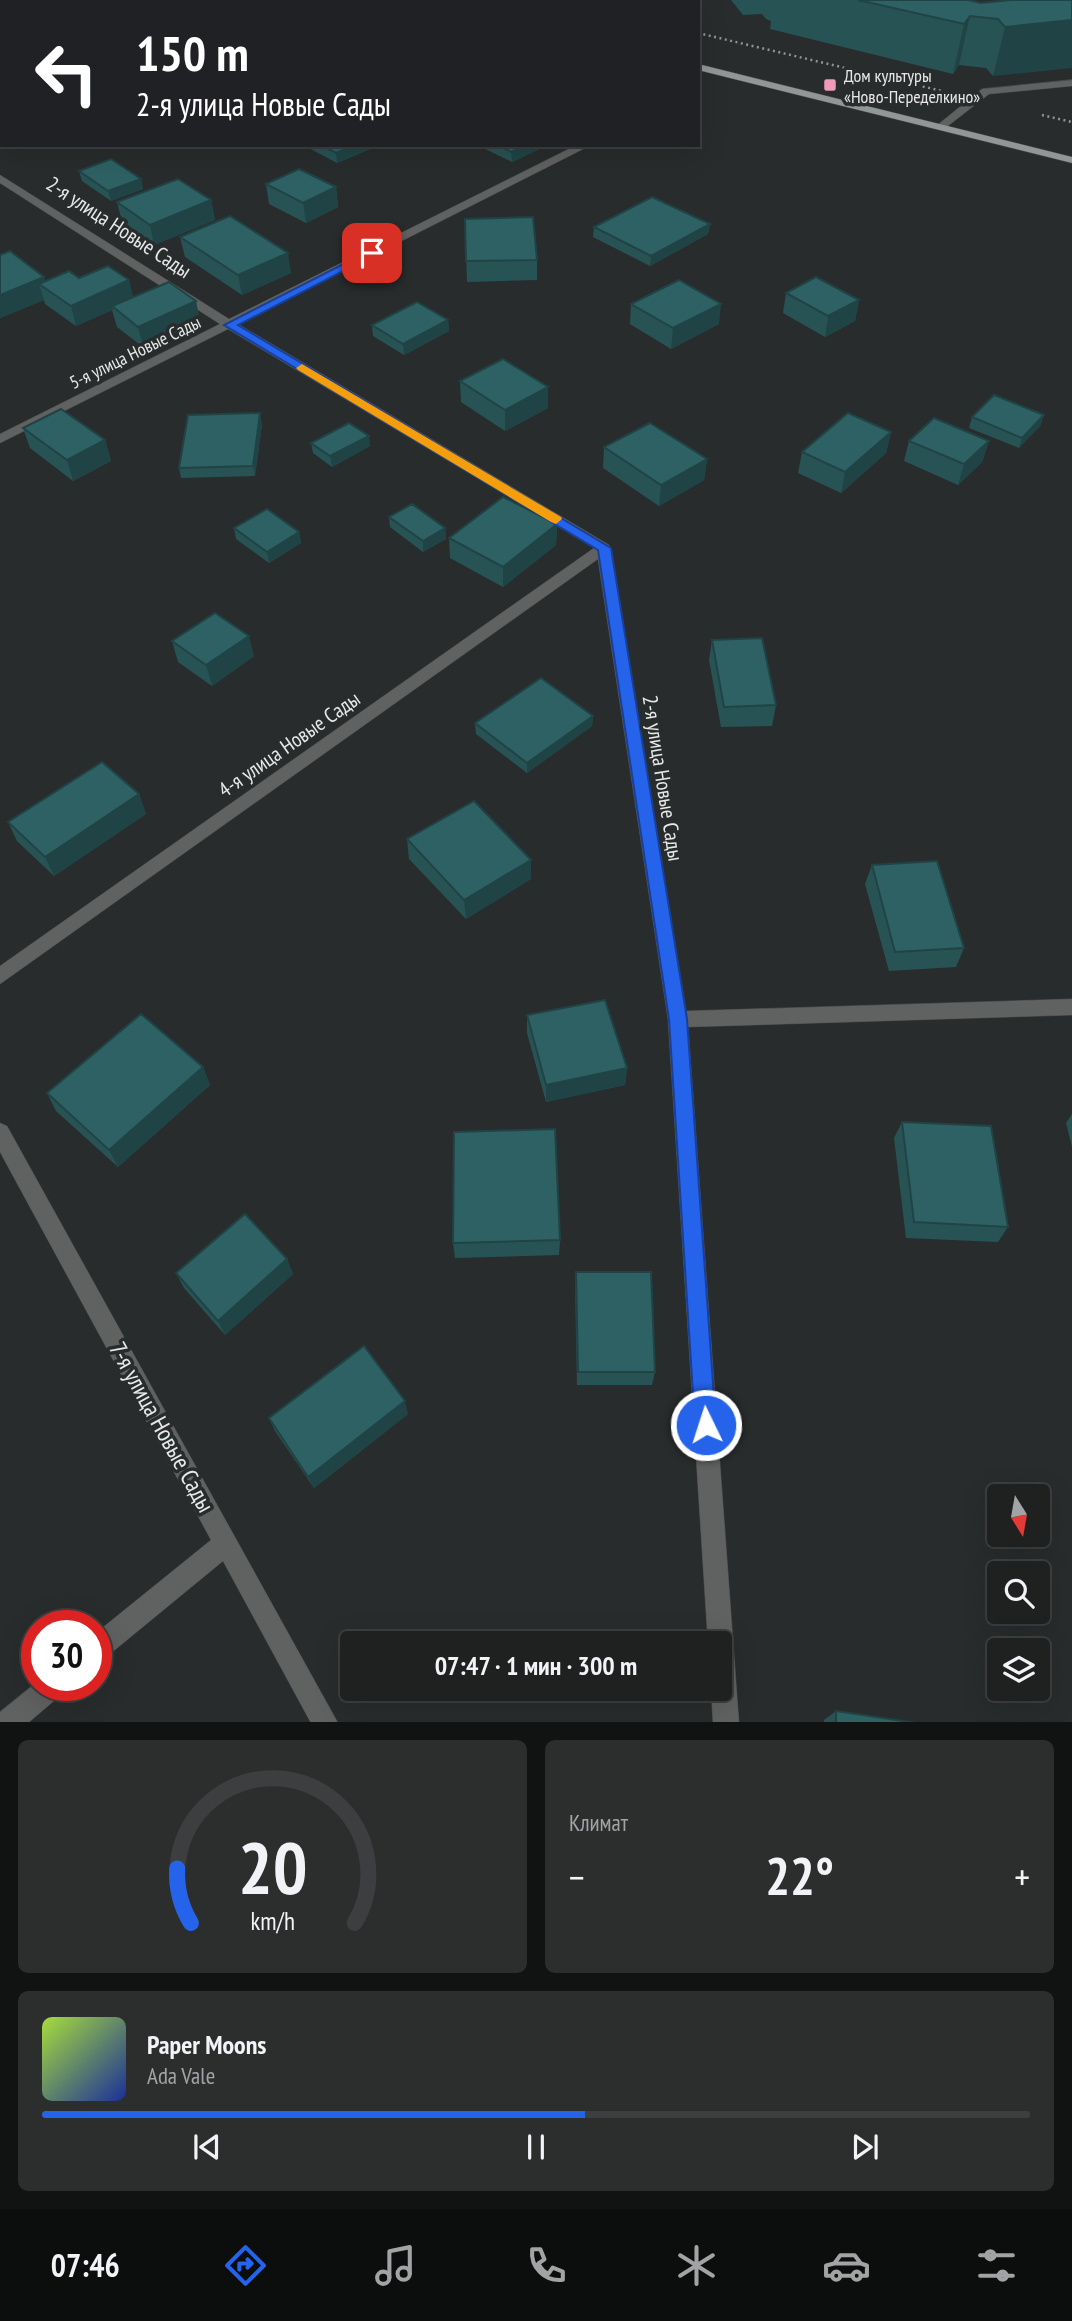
<!DOCTYPE html>
<html lang="ru">
<meta charset="utf-8">
<style>
:root{--surface:#1f2121;--page:#2c2e2e;--text:#f1f3f6;--muted:#a1a3a5;--line:#3c3e3f;--accent:#2563eb}
body{margin:0;font-family:"PT Sans Narrow",sans-serif;background:var(--page);color:var(--text);height:100vh;display:flex;flex-direction:column;font-size:26px;white-space:nowrap}
*{box-sizing:border-box;margin:0}
p{font-size:23px;color:var(--muted)}
.icon{flex:none;width:38px;height:38px;fill:none;stroke:currentColor;stroke-width:2;stroke-linecap:round;stroke-linejoin:round}
.map{position:relative;height:1722px;overflow:hidden}
.sheet{display:flex;flex-direction:column;gap:18px;padding:18px;background:#111212;flex:1}
.sheet>*{flex:none}
.guide{position:absolute;left:0px;top:0px;width:700px;height:147px;box-shadow:0 7px 28px #0002,0 0 0 2px var(--line);background:#202124;color:#fff;overflow:hidden}
.needle{width:46px;rotate:169deg}
.buttons{position:absolute;left:987px;top:1484px;display:grid;gap:14px}
.buttons a{display:grid;place-items:center;width:63px;height:63px;border-radius:7px;background:var(--surface);box-shadow:0 7px 28px #0002,0 0 0 2px var(--line);font-size:35px}
.speed{position:absolute;left:21px;top:1610px;display:flex;gap:14px;font-size:35px;font-weight:700;text-align:center}
.speed>*{display:grid;place-content:center;width:91px;height:91px;border-radius:50%;background:var(--surface);box-shadow:0 7px 28px #0002,0 0 0 2px var(--line);line-height:1}
.speed .limit{border:10px solid #d22;background:#fff;color:#111}
.pin{position:absolute;display:grid;place-items:center;width:60px;height:60px;color:#fff;margin:-30px;border-radius:14px;box-shadow:0 4px 10px #0006}
.me{position:absolute;width:77px;margin:-38px;rotate:356deg;stroke-linejoin:round;filter:drop-shadow(0 0 5px #0008)}
.turn{display:flex;align-items:center;gap:24px;height:147px;padding:0 21px;font-size:32px}
.turn .icon{width:91px;height:91px;stroke-width:2.5}
.turn b{display:block;font-size:49px;line-height:60px}
.big{font-size:52px;font-weight:600;line-height:1.1}
.sheet .widget{flex:1;display:flex;flex-direction:column;justify-content:center;gap:10px;min-width:0;padding:0 24px;border-radius:10px;background:var(--page)}
.sheet .dial{align-items:center;gap:0}
.dial svg{height:182px;overflow:visible;fill:none;stroke:var(--line);stroke-width:7;stroke-linecap:round;text-anchor:middle}
.dial text{fill:var(--text);stroke:none}
.song{display:flex;align-items:center;gap:21px}
.cover{width:84px;height:84px;border-radius:10px;background:linear-gradient(135deg,hsl(80 70% 55%),hsl(230 70% 35%))}
.played{height:7px;border-radius:4px;background:linear-gradient(90deg,var(--accent) 55%,var(--line) 55%)}
.keys{display:flex;justify-content:space-around;direction:ltr}
.heat{display:flex;justify-content:space-between;align-items:center;font-size:38px;direction:ltr}
.sheet .tiles{flex:1;display:grid;gap:18px;grid-template-columns:1fr 1fr}
.widget:last-child{grid-column:span 2}
.trip{position:absolute;left:340px;top:1631px;width:392px;height:70px;border-radius:7px;background:var(--surface);box-shadow:0 7px 28px #0002,0 0 0 2px var(--line);font-weight:600;line-height:70px;text-align:center}
.menu{display:flex;height:112px;justify-content:space-around;align-items:center;background:#0c0d0d;color:var(--muted)}
.menu .icon{width:49px;height:49px}
.menu .current{color:var(--accent)}
.menu b{font-size:32px;color:var(--text)}
.map>svg:first-child{display:block}
</style>
<div class="map">
<svg width="1072" height="1723" viewBox="0 0 1072 1723">
<rect width="100%" height="100%" fill="#292c2c"/>
<g fill="none" stroke-linecap="round" stroke-linejoin="round">
<defs>
<g id="minor">
<polygon points="69,0 80,0 68,2"/>
<polygon points="290,0 300,0 290,2"/>
<polygon points="532,0 543,0 531,2"/>
<polygon points="2,34 2,40 0,41 0,35"/>
<polygon points="1072,80 1072,86 989,94 944,129 935,127 982,89"/>
<polygon points="0,121 2,121 0,128"/>
<polygon points="577,145 591,145 238,324 609,545 686,1011 1072,999 1072,1015 688,1027 739,1723 713,1723 711,1689 719,1689 719,1643 708,1643 668,1019 598,559 0,984 0,966 594,548 228,329 0,443 0,434 220,324 0,183 0,175 229,319"/>
<polygon points="0,1123 7,1126 338,1723 311,1723 223,1561 105,1658 96,1662 96,1633 211,1540 0,1152"/>
<polygon points="37,1682 37,1685 66,1685 62,1694 28,1723 0,1723 0,1712"/>
</g>
<g id="major">
<polygon points="341,0 380,0 381,2 343,2"/>
<polygon points="698,64 1072,157 1072,163 698,70"/>
</g>
</defs>
<use href="#minor" stroke="#474a4a" stroke-width="1"/>
<use href="#major" stroke="#474a4a" stroke-width="1"/>
<g stroke="#919393" stroke-width="2.5" stroke-dasharray="2 3.5" stroke-linecap="butt">
<polyline points="101,1 129,2"/>
<polyline points="698,33 942,91"/>
<polyline points="1042,115 1072,122"/>
</g>
<use href="#minor" fill="#606161" fill-rule="evenodd"/>
<use href="#major" fill="#939696" fill-rule="evenodd"/>
</g>
<g fill="#285355">
<polygon points="731,0 968,0 981,3 1072,0 993,76 986,68 959,65 953,74 770,29 771,21 766,19 762,14 743,15"/>
<polygon points="303,145 375,145 375,147 337,163"/>
<polygon points="485,145 546,145 546,146 512,162 485,149"/>
<polygon points="79,171 141,179 143,189 111,201 82,181"/>
<polygon points="266,184 336,187 338,207 306,223 269,204"/>
<polygon points="211,200 215,220 154,245 122,222 117,202"/>
<polygon points="465,219 537,260 537,280 467,282"/>
<polygon points="710,224 708,234 650,266 593,237 594,227"/>
<polygon points="180,237 291,273 242,295 185,257"/>
<polygon points="0,255 45,281 79,278 133,297 196,301 200,322 143,347 117,327 112,310 76,326 45,304 44,300 0,318"/>
<polygon points="786,293 859,300 855,321 825,337 783,313"/>
<polygon points="631,304 719,324 671,349 630,324"/>
<polygon points="448,320 449,331 404,355 373,336 372,325"/>
<polygon points="460,381 548,408 505,431 461,402"/>
<polygon points="1044,415 1040,426 1019,448 969,428 972,417"/>
<polygon points="262,424 255,476 181,478 179,468"/>
<polygon points="23,428 105,440 111,461 73,481 30,448"/>
<polygon points="891,432 886,453 841,493 798,473 802,452"/>
<polygon points="909,441 989,441 982,462 958,485 904,461"/>
<polygon points="311,443 370,446 332,467 313,453"/>
<polygon points="604,447 707,459 704,480 659,506 603,468"/>
<polygon points="389,517 445,528 446,539 423,552 390,527"/>
<polygon points="557,524 556,545 503,587 450,558 449,538"/>
<polygon points="234,528 299,532 301,543 269,563 236,539"/>
<polygon points="712,640 776,705 772,726 721,727 709,660"/>
<polygon points="172,641 254,656 212,686 178,662"/>
<polygon points="593,716 592,726 527,773 476,734 475,723"/>
<polygon points="139,794 146,814 54,876 17,841 8,822"/>
<polygon points="407,839 531,879 466,919 409,859"/>
<polygon points="872,865 964,948 956,967 889,971 865,884"/>
<polygon points="527,1015 627,1068 625,1085 546,1102 527,1033"/>
<polygon points="203,1067 210,1085 118,1167 56,1111 47,1093"/>
<polygon points="1072,1114 1072,1147 1066,1123"/>
<polygon points="902,1122 1008,1227 998,1242 906,1238 894,1138"/>
<polygon points="560,1240 559,1255 455,1258 453,1243"/>
<polygon points="287,1259 293,1274 225,1335 184,1288 176,1273"/>
<polygon points="576,1272 655,1372 652,1385 577,1385 575,1287"/>
<polygon points="408,1414 314,1488 275,1431 269,1418"/>
<polygon points="836,1711 916,1723 824,1723 824,1720"/>
</g>
<g fill="#204445">
<polygon points="970,16 959,65 953,74 964,24"/>
<polygon points="1072,20 1072,68 993,76 1005,27"/>
<polygon points="355,145 375,145 375,147 337,163 336,153"/>
<polygon points="526,145 546,146 512,162 511,152"/>
<polygon points="141,179 143,189 111,201 108,191"/>
<polygon points="336,187 338,207 306,223 303,203"/>
<polygon points="211,200 215,220 154,245 150,225"/>
<polygon points="710,224 708,234 650,266 651,256"/>
<polygon points="288,253 291,273 242,295 238,275"/>
<polygon points="44,277 48,290 39,284 44,300 0,318 0,295"/>
<polygon points="129,280 134,300 112,306 113,310 76,326 71,306"/>
<polygon points="859,300 855,321 825,337 828,316"/>
<polygon points="196,301 200,322 143,347 138,327"/>
<polygon points="721,304 719,324 671,349 673,328"/>
<polygon points="448,320 449,331 404,355 403,344"/>
<polygon points="548,387 548,408 505,431 505,410"/>
<polygon points="260,413 262,424 255,476 253,466"/>
<polygon points="1044,415 1040,426 1019,448 1022,438"/>
<polygon points="891,432 886,453 841,493 845,472"/>
<polygon points="369,436 370,446 332,467 330,456"/>
<polygon points="105,440 111,461 73,481 67,460"/>
<polygon points="989,441 982,462 958,485 964,464"/>
<polygon points="707,459 704,480 659,506 661,485"/>
<polygon points="557,524 556,545 503,587 503,567"/>
<polygon points="445,528 446,539 423,552 423,541"/>
<polygon points="299,532 301,543 269,563 267,552"/>
<polygon points="249,636 254,656 212,686 206,665"/>
<polygon points="593,716 592,726 527,773 527,763"/>
<polygon points="139,794 146,814 54,876 45,857"/>
<polygon points="531,860 531,879 466,919 464,900"/>
<polygon points="203,1067 210,1085 118,1167 109,1150"/>
<polygon points="627,1068 625,1085 546,1102 546,1085"/>
<polygon points="287,1259 293,1274 225,1335 218,1321"/>
<polygon points="405,1401 408,1414 314,1488 308,1477"/>
</g>
<g fill="#2e6163" stroke="#204445" stroke-width="2">
<polygon points="858,0 968,0 981,3 1011,0 1072,0 1072,20 1005,27 998,19 970,16 964,24"/>
<polygon points="321,145 355,145 336,153"/>
<polygon points="498,145 526,145 511,152"/>
<polygon points="111,159 141,179 108,191 79,171"/>
<polygon points="299,169 336,187 303,203 266,184"/>
<polygon points="178,179 211,200 150,225 117,202"/>
<polygon points="652,197 710,224 651,256 594,227"/>
<polygon points="230,216 288,253 238,275 180,237"/>
<polygon points="533,217 537,260 466,261 465,219"/>
<polygon points="10,251 44,277 0,295 0,255"/>
<polygon points="108,266 129,280 71,306 39,284 69,271 79,278"/>
<polygon points="816,277 859,300 828,316 786,293"/>
<polygon points="679,280 721,304 673,328 631,304"/>
<polygon points="169,282 196,301 138,327 112,306"/>
<polygon points="417,302 448,320 403,344 372,325"/>
<polygon points="503,359 548,387 505,410 460,381"/>
<polygon points="994,395 1044,415 1022,438 972,417"/>
<polygon points="61,409 105,440 67,460 23,428"/>
<polygon points="260,413 253,466 179,468 188,415"/>
<polygon points="848,413 891,432 845,472 802,452"/>
<polygon points="934,418 989,441 964,464 909,441"/>
<polygon points="349,423 369,436 330,456 311,443"/>
<polygon points="650,423 707,459 661,485 604,447"/>
<polygon points="503,497 557,524 503,567 449,538"/>
<polygon points="412,504 445,528 423,541 389,517"/>
<polygon points="267,509 299,532 267,552 234,528"/>
<polygon points="215,613 249,636 206,665 172,641"/>
<polygon points="762,638 776,705 724,707 712,640"/>
<polygon points="541,678 593,716 527,763 475,723"/>
<polygon points="102,762 139,794 45,857 8,822"/>
<polygon points="474,801 531,860 464,900 407,839"/>
<polygon points="937,861 964,948 895,952 872,865"/>
<polygon points="605,1000 627,1068 546,1085 527,1015"/>
<polygon points="141,1014 203,1067 109,1150 47,1093"/>
<polygon points="902,1122 991,1126 1008,1227 914,1222"/>
<polygon points="555,1129 560,1240 453,1243 454,1132"/>
<polygon points="245,1214 287,1259 218,1321 176,1273"/>
<polygon points="576,1272 651,1272 655,1372 578,1372"/>
<polygon points="364,1346 405,1401 308,1477 269,1418"/>
<polygon points="836,1711 916,1723 836,1723"/>
</g>
<polygon fill="#2563eb" stroke="#184099" stroke-width="2" points="369,251 378,253 238,325 611,548 687,1019 716,1425 713,1432 706,1436 699,1432 695,1425 669,1019 598,550 224,325"/>
<polygon fill="#f59e0b" points="302,364 561,517 562,519 556,524 551,522 298,370 296,368"/>
<rect fill="#ef9ab8" stroke="#292c2c" stroke-width="2.5" x="823" y="78" width="14" height="14" rx="3.5"/>
<g text-anchor="middle" dominant-baseline="central" stroke-width="7" stroke-linejoin="round" paint-order="stroke">
<g font-size="18" fill="#e7e9e9" stroke="#292c2c" text-anchor="start">
<text x="844" y="75">Дом культуры<tspan x="844" dy="21">«Ново-Переделкино»</tspan></text>
</g>
<g font-size="18" fill="#e7e9e9" stroke="#292c2c">
<text transform="translate(135 352) rotate(-26)">5-я улица Новые Сады</text>
</g>
<g font-size="21" fill="#e7e9e9" stroke="#292c2c">
<text transform="translate(119 227) rotate(33)">2-я улица Новые Сады</text>
<text transform="translate(289 744) rotate(-35)">4-я улица Новые Сады</text>
<text transform="translate(663 778) rotate(81)">2-я улица Новые Сады</text>
</g>
<g font-size="24" fill="#e7e9e9" stroke="#292c2c">
<text transform="translate(162 1427) rotate(61)">7-я улица Новые Сады</text>
</g>
</g>
</svg>
<div class="buttons">
<a><svg class="needle" viewBox="-14 -14 28 28"><path d="M0-13l5 13h-10z" fill="#e53935"/><path d="M0 13l5-13h-10z" fill="#a1a3a5"/></svg></a>
<a><svg class="icon" aria-label="search" viewBox="0 0 24 24"><circle cx="10" cy="10" r="6"/><path d="M15 15l6 6"/></svg></a>
<a><svg class="icon" aria-label="layers" viewBox="0 0 24 24"><path d="M12 4l9 5-9 5-9-5zM3 14l9 5 9-5"/></svg></a>
</div>
<div class="speed"><div class="limit">30</div></div>
<div class="pin" style="left:372px;top:253px;background:#d93025"><svg class="icon" aria-label="arrive" viewBox="0 0 24 24"><path d="M6 21V4h12l-3 4 3 4H6"/></svg></div>
<svg class="me" style="left:706px;top:1425px" viewBox="-20 -20 40 40"><circle r="17" fill="#2563eb" stroke="#fff" stroke-width="3"/><path d="M0-11L8 9 0 5-8 9z" fill="#fff"/></svg>
<div class="trip">07:47 · 1 мин · 300 m</div>
<div class="guide">
<div class="turn"><svg class="icon" aria-label="left" viewBox="0 0 24 24"><path d="M17 20v-9H6M10 6l-5 5 5 5"/></svg><div><b>150 m</b>2-я улица Новые Сады</div></div>
</div>
</div>
<section class="sheet">
<div class="tiles">
<div class="widget dial"><svg viewBox="0 0 100 80">
<path d="M14 69A42 42 0 1 1 86 69"/>
<path d="M14 69A42 42 0 0 1 8 45" stroke="#2563eb"/>
<text x="50" y="56" font-size="32" font-weight="700">20</text>
<text x="50" y="72" font-size="11">km/h</text>
</svg></div>
<div class="widget"><p>Климат</p>
<div class="heat"><a>−</a><b class="big">22°</b><a>+</a></div>
</div>
<div class="widget">
<div class="song"><i class="cover"></i><div><b>Paper Moons</b><p>Ada Vale</p></div></div>
<div class="played"></div>
<div class="keys"><svg class="icon" aria-label="previous" viewBox="0 0 24 24"><path d="M18 5L8 12l10 7zM5 5v14"/></svg><svg class="icon" aria-label="pause" viewBox="0 0 24 24"><path d="M8 5v14M16 5v14"/></svg><svg class="icon" aria-label="next" viewBox="0 0 24 24"><path d="M6 5l10 7-10 7zM19 5v14"/></svg></div>
</div>
</div>
</section>
<nav class="menu">
<b>07:46</b>
<svg class="icon current" aria-label="directions" viewBox="0 0 24 24"><path d="M12 3l9 9-9 9-9-9zM9 14v-3h6M13 9l2 2-2 2"/></svg>
<svg class="icon" aria-label="music" viewBox="0 0 24 24"><path d="M9 18V5l10-2v13"/><circle cx="6" cy="18" r="3"/><circle cx="16" cy="16" r="3"/></svg>
<svg class="icon" aria-label="phone" viewBox="0 0 24 24"><path d="M5 4h4l2 5-3 2q2 4 5 5l2-3 5 2v4C11 20 4 13 5 4z"/></svg>
<svg class="icon" aria-label="climate" viewBox="0 0 24 24"><path d="M12 3v18M4 7l16 10M4 17L20 7"/></svg>
<svg class="icon" aria-label="car" viewBox="0 0 24 24"><path d="M5 17H2v-5l4-1 3-4h7l3 4 3 1v5h-3M9 17h6M6 11h13"/><circle cx="7" cy="17" r="2"/><circle cx="17" cy="17" r="2"/></svg>
<svg class="icon" aria-label="filters" viewBox="0 0 24 24"><path d="M4 7h16M4 17h16"/><circle cx="9" cy="7" r="2"/><circle cx="15" cy="17" r="2"/></svg>
</nav>
